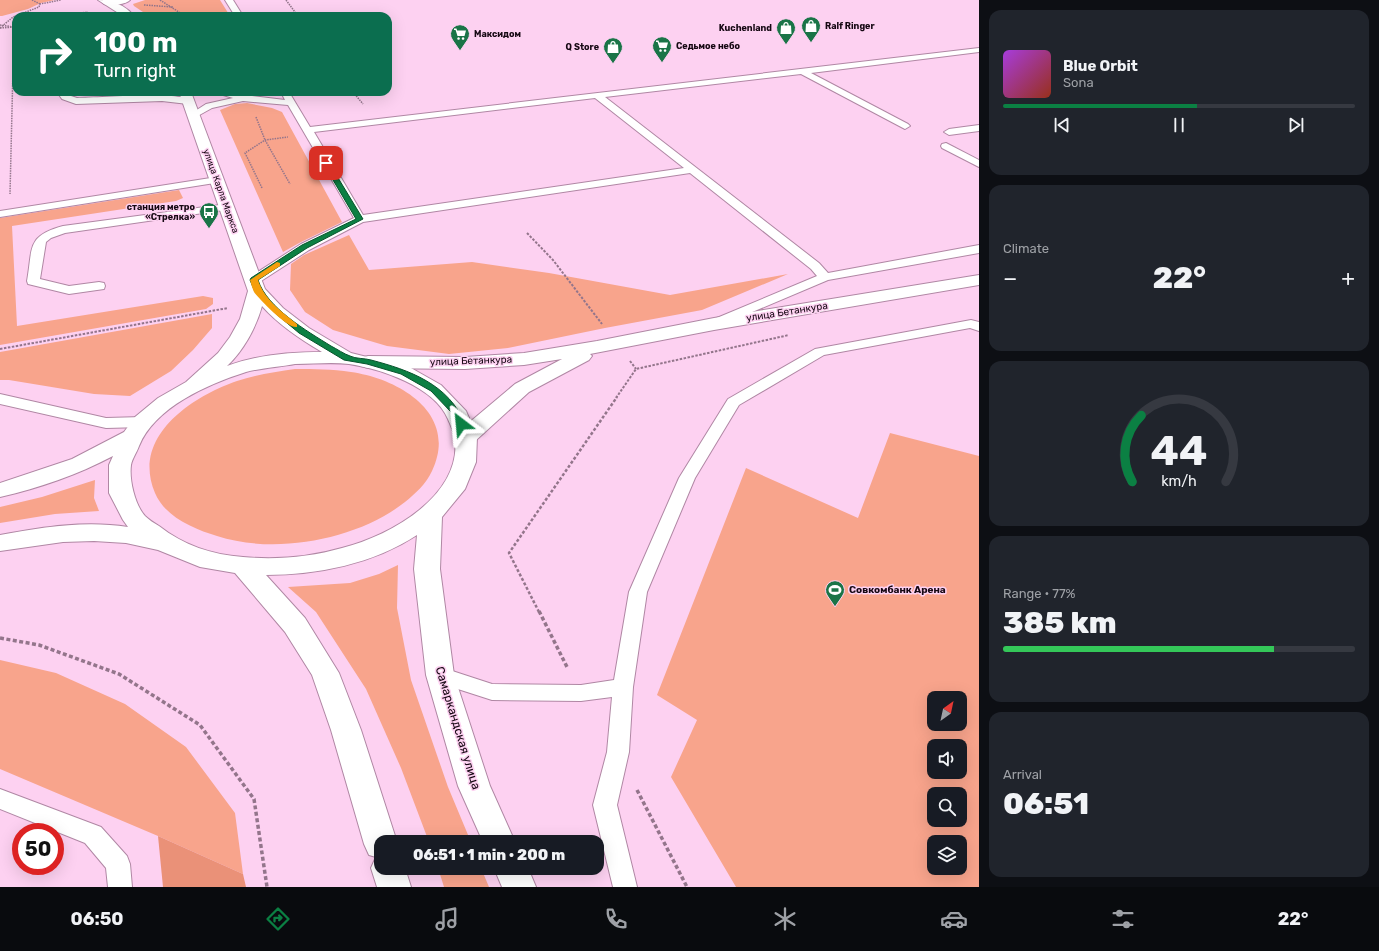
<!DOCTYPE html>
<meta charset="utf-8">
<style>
:root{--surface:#171b24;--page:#20242c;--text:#f1f3f6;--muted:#9ea1a6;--line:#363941;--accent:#0b8043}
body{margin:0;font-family:Rubik,sans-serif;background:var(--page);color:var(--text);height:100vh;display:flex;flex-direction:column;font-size:15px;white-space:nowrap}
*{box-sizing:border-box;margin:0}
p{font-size:13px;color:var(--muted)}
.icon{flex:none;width:22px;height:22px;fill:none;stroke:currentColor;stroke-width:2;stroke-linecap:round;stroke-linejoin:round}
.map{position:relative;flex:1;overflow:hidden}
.details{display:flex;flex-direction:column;gap:10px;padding:10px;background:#0d0f14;width:400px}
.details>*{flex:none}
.top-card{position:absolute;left:12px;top:12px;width:380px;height:84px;border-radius:12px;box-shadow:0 4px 16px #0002;background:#0b6e4f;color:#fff;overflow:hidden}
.needle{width:26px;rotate:33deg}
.fabs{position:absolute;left:927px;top:691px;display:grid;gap:8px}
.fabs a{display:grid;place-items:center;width:40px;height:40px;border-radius:8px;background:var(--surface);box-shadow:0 4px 16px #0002;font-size:20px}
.speed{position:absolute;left:12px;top:823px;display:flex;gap:8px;font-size:20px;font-weight:700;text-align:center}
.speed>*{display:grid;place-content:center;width:52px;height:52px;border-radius:50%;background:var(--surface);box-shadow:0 4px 16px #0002;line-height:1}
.speed .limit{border:6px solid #d22;background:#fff;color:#111}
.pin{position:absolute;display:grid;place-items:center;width:34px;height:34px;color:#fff;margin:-17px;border-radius:8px;box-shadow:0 2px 6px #0006}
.me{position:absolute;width:44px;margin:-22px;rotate:331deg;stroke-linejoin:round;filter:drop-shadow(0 0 3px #0008)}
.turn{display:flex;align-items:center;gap:14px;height:84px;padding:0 16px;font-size:18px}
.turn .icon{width:52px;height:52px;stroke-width:2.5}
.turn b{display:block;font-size:28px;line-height:34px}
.big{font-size:30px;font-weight:800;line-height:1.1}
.details .widget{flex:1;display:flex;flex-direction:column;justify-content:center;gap:6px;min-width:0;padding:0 14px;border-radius:12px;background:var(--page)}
.details .dial{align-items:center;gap:0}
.dial svg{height:104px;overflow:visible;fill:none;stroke:var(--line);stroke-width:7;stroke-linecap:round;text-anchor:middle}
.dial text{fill:var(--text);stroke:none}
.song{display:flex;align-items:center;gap:12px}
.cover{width:48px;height:48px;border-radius:6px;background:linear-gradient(135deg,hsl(280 70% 55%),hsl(10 70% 35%))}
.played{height:4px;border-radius:2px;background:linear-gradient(90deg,var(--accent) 55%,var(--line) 55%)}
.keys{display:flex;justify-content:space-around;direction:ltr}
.heat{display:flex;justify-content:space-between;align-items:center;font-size:22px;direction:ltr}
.charge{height:6px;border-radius:3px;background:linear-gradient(90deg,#34c759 77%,var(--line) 0)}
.trip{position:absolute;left:374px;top:835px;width:230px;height:40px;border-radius:12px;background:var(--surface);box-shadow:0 4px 16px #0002;font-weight:800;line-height:40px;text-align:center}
.menu{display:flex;height:64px;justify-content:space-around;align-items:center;background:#090b0e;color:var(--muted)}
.menu .icon{width:28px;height:28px}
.menu .current{color:var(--accent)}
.menu b{font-size:18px;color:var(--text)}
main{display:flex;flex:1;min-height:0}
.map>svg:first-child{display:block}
</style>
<main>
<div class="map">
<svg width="979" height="887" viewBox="0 0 979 887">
<rect width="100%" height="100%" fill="#fdd1f1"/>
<g fill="#f8a48c" fill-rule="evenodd">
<polygon points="0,0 55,0 41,3 28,9 2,16 0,16"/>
<polygon points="145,0 220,0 230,16 149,16 134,6 133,4"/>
<polygon points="247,103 272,108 282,112 342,222 301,242 283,252 220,110 235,104"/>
<polygon points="179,190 183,198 176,201 12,226 17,326 203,296 213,298 213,304 206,309 0,345 0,218"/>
<polygon points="349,235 369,270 472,262 549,273 670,295 788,274 702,310 605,328 508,348 449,354 387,346 333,330 305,312 290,290 291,264 304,255"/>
<polygon points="212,314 212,328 193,350 171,371 130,396 94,394 9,380 0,380 0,352"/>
<path d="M295,369c19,0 37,0 56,3 49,7 108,42 81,99 -6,13 -17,23 -27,31 -48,38 -130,53 -188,34 -23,-7 -52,-19 -62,-43 -24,-56 36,-96 82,-112 18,-6 38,-9 58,-12z"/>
<path d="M890,433l89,23v431h-243l-65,-110 26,-57 -40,-25 89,-227 112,50zM934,698h26v26h-26zM934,746h26v26h-26zM934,794h26v26h-26zM934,842h26v26h-26z"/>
<polygon points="95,480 94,498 99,511 55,514 0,523 0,507 42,497"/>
<polygon points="398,565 397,608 411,680 448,787 471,842 429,842 401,768 366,689 316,612 288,587 350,583 379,574"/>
<polygon points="0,660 56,673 125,704 186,747 235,813 243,874 158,836 0,769"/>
<polygon points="438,868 481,868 489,887 444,887"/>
</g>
<polygon fill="#ea9178" points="158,836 243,874 246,887 163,887"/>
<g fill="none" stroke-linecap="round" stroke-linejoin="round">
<defs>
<g id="service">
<polygon points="225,0 233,0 243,16 235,16"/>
<path d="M979,48v4l-168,21 97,51 2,2 -5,3 -104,-55 -196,23 214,166 9,10 151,-28v8l-151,27 -111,47 -5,-1 -2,-3 2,-3 105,-44 -6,-7 -121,-96 -327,49 -54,28 -51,33h-8l-2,-3 2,-3 51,-33 53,-26 -66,-113 -45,-4 -31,7 -18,10 -5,-3 17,-11 27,-6 -13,-4 -1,-2h14l11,3 41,5 -4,-8h8l21,35zM595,98l89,70 -321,47 -49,-83z"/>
<path d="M57,92h9l2,3 9,3c19,0 105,-7 116,3l-5,3 -26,-3 -86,3 -14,-5z"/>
<polygon points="979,125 979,131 949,135 944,132 949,129"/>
<polygon points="946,143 979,160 979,167 942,148 941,146 942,144"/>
<polygon points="217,177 222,180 221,182 0,217 0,211"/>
<path d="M227,204l6,3 -2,2 -166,24 -14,5 -5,4 -6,37 29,7 30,-4 5,1 1,3 -1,3 -35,5 -41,-10 -1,-3c6,-33 -1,-45 36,-55z"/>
<polygon points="971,320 979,322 979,331 970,328 824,355 739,405 695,478 647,592 633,687 629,752 617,805 637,887 613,887 593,805 607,752 612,697 581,701 492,700 433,681 430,675 433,669 440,667 492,684 581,685 614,680 629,592 679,478 728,399 815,349"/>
<polygon points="0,394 106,418 143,417 149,419 151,422 149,425 143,427 106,428 0,404"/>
<polygon points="0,789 101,827 127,856 130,864 132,887 108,887 106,868 85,843 0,809"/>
</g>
<g id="minor">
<path d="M103,0h27c-5,5 -20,6 -26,4l-2,-2z"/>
<polygon points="979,275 979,285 714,330 590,354 592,356 589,360 529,392 474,442 466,444 458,442 455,437 458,432 515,384 562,359 524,365 465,369 368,368 361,366 358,362 361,358 368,356 465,357 524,353 597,341 714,318"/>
</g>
<g id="secondary">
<path d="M98,0c14,0 27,5 36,16h-11z"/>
<path d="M179,92h12l74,197 18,19 26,20 42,25 60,15 30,17 25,26 11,26 -1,25 -11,27 -23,28 -2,52 14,106 36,111 25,56h-32l-25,-56 -32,-111 -12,-106 3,-34c-44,29 -100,40 -151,40l39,43 34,55 22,57 36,112h-16v26h24l6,19h-34l-6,-19 5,-11 -7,-2 -5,-11 -33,-114 -19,-55 -27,-43 -50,-59 -35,-6 -42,-17 -32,-7 -32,-2 -31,1 -63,9v-16c42,-8 86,-15 128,-8l-5,-7 -14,-27v-28l4,-9c-36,19 -74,32 -113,41v-14l72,-24 52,-27 11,-15 23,-19 28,-16 32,-29 12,-16 10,-18 8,-28zM262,306c17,19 38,33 60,46 -31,0 -66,3 -95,14 16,-15 29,-38 35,-60zM295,364c18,0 37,-2 54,0 32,5 85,22 99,55 2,5 6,13 7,19 7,58 -65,98 -113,110 -31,9 -66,12 -99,9 -30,-2 -60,-12 -84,-31 -5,-3 -10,-6 -14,-10 -10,-11 -16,-36 -14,-51 1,-6 6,-13 8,-19 16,-39 69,-62 107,-74 15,-4 33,-5 49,-8z"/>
<polygon points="494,868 528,868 536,887 502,887"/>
</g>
</defs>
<use href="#service" stroke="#b087a4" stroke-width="2"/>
<use href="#minor" stroke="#b087a4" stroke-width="2"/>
<use href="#secondary" stroke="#b087a4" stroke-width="2"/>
<g stroke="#93758b" stroke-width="1.5" stroke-dasharray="1.5 1" stroke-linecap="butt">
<polyline points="32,0 40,4"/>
<polyline points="160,0 185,16"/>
<polyline points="286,0 298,16"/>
<polyline points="144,5 173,7"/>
<polyline points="63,16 88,12"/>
<polyline points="0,25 14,27 10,194"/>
<polyline points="0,28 13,17 39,7 40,4 61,0"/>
<polyline points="0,28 16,27"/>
<polyline points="353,92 363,104"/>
<polyline points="256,117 265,140 290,184"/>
<polyline points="262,188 245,153 265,140 288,137"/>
</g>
<g stroke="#93758b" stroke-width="2" stroke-dasharray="2.5 1.5" stroke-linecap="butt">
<polyline points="527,233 553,260 602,324"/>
<polyline points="0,349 228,308"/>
<polyline points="630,361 636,369"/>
<polyline points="616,398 636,369 789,335"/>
</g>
<polyline stroke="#93758b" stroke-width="2.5" stroke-dasharray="3 2" stroke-linecap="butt" points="539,612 509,553 617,397"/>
<g stroke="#93758b" stroke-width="3.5" stroke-dasharray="4 2.5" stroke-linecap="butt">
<polyline points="539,611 568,669"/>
<polyline points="0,638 39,645 119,674 200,725 254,799 267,887"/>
<polyline points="637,790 687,887"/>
</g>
<use href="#service" fill="#fff" fill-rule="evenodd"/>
<use href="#minor" fill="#fff" fill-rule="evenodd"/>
<use href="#secondary" fill="#fff" fill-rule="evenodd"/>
</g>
<path fill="#0b8043" stroke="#07532c" d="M324,162l5,1 34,56 -56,29 -49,32c9,28 49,51 73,66 6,3 13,8 19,10 6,3 14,2 21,4 38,10 78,24 94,64l-1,2h-6l-7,-14 -20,-21 -30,-17 -34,-10 -23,-4 -45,-27 -24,-20 -20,-21 -5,-12 1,-2 51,-33 54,-26 -33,-56z"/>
<path fill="#f59e0b" d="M277,262l3,1v3l-22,14c6,19 24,32 39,44v3c-9,2 -37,-27 -43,-35 -2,-4 -3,-9 -4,-12z"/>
<defs>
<symbol id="shop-pin" viewBox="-11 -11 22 30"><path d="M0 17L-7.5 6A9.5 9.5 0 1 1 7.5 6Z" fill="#1a7447" stroke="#fdd1f1"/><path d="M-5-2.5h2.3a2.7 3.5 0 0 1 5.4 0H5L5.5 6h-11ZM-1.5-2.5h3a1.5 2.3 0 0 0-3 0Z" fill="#fff"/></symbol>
<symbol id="supermarket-pin" viewBox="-11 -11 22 30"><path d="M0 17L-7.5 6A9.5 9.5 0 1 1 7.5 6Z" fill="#1a7447" stroke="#fdd1f1"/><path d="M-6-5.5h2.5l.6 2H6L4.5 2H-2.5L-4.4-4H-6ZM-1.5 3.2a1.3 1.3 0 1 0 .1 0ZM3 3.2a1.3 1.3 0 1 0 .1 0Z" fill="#fff"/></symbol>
<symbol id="bus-pin" viewBox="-11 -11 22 30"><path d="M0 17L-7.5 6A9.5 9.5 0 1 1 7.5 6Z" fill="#1a7447" stroke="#fdd1f1"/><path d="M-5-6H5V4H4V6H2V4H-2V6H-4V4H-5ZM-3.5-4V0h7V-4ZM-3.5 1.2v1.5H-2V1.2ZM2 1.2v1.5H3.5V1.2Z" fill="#fff"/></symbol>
<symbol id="stadium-pin" viewBox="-11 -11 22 30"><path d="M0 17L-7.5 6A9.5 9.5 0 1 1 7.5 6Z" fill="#1a7447" stroke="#fdd1f1"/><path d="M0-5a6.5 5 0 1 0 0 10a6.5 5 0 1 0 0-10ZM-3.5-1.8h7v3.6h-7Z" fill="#fff"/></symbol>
</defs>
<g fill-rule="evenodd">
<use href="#shop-pin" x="800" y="15" width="22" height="30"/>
<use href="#shop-pin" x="775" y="17" width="22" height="30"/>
<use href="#supermarket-pin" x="449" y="23" width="22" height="30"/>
<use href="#supermarket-pin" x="651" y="35" width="22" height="30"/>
<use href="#shop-pin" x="602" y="36" width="22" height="30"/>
<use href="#bus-pin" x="198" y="201" width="22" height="30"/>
<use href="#stadium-pin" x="824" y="579" width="22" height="30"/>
</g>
<g text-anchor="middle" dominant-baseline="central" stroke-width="3" stroke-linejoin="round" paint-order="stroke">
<g font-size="9" font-weight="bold" fill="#160813" stroke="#fdd1f1" text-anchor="start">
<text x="825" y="26">Ralf Ringer</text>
<text x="772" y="28" text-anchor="end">Kuchenland</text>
<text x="474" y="34">Максидом</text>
<text x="676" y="46">Седьмое небо</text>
<text x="599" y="47" text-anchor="end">Q Store</text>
<text x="195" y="207" text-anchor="end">станция метро<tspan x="195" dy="10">«Стрелка»</tspan></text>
</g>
<g font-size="9" fill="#160813" stroke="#fdd1f1">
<text transform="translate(221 191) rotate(70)">улица Карла Маркса</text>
</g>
<g font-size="10" fill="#160813" stroke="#fdd1f1">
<text transform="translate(787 312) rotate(-9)">улица Бетанкура</text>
<text transform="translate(471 361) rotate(-2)">улица Бетанкура</text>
</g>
<g font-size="10" font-weight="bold" fill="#160813" stroke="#fdd1f1" text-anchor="start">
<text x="849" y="590">Совкомбанк Арена</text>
</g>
<g font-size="12" fill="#160813" stroke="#fdd1f1">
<text transform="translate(458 728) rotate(73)">Самаркандская улица</text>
</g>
</g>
</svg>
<div class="fabs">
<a><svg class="needle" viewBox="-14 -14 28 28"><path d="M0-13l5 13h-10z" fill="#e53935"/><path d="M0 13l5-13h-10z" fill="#9ea1a6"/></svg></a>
<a><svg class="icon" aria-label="sound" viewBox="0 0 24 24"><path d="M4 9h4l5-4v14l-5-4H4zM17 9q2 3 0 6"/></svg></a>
<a><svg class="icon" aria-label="search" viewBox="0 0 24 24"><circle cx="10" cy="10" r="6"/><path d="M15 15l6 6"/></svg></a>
<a><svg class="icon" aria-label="layers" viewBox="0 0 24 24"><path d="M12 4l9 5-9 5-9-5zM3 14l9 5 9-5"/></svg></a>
</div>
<div class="speed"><div class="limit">50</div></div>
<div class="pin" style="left:326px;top:163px;background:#d93025"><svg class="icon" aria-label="arrive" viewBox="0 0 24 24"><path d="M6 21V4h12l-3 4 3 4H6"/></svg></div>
<svg class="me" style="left:461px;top:424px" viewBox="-20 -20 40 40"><path d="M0-17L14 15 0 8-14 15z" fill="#0b8043" stroke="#fff" stroke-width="4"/></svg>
<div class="trip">06:51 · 1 min · 200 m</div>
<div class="top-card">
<div class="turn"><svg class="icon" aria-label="right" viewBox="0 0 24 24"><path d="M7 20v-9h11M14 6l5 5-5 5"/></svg><div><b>100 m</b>Turn right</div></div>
</div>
</div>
<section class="details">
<div class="widget">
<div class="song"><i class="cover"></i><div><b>Blue Orbit</b><p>Sona</p></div></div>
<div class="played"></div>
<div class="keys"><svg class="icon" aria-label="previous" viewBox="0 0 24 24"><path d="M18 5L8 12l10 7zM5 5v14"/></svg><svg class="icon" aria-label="pause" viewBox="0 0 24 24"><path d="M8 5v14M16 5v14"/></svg><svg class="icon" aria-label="next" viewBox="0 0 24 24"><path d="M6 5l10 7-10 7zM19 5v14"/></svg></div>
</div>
<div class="widget"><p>Climate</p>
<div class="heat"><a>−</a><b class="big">22°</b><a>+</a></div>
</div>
<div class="widget dial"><svg viewBox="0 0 100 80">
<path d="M14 69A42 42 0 1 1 86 69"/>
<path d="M14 69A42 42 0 0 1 21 18" stroke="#0b8043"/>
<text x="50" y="56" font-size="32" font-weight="700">44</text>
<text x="50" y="72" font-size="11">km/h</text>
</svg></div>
<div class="widget"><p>Range · 77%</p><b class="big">385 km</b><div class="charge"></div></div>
<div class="widget"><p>Arrival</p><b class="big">06:51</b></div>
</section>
</main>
<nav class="menu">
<b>06:50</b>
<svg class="icon current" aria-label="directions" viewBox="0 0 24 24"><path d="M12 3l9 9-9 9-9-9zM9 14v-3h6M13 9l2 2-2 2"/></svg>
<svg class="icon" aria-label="music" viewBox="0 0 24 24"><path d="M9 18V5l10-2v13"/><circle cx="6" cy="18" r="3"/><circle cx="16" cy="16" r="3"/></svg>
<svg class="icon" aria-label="phone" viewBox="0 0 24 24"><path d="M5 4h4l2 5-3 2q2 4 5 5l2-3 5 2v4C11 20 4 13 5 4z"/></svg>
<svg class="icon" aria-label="climate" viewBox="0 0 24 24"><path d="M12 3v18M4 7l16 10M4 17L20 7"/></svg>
<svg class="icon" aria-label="car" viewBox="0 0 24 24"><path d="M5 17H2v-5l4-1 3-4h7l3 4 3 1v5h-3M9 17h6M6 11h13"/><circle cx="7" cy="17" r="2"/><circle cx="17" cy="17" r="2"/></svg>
<svg class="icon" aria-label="filters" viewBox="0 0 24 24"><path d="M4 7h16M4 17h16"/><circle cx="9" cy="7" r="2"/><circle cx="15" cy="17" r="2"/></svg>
<b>22°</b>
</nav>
